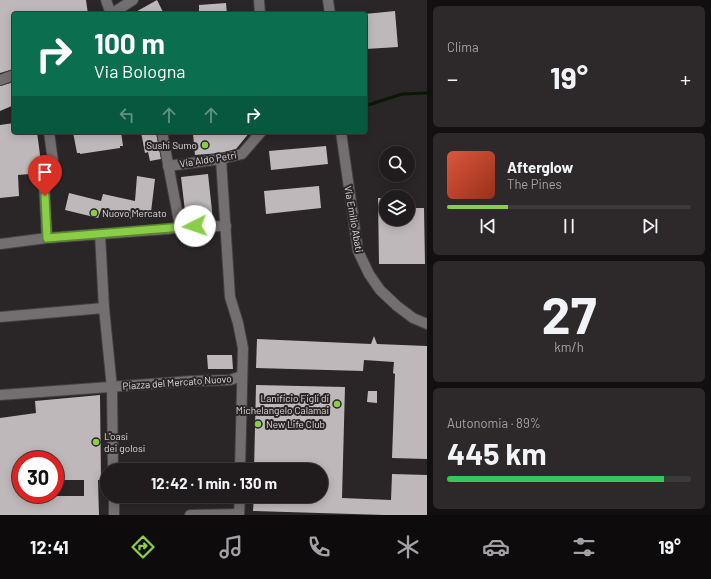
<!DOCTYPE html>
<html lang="it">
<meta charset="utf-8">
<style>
:root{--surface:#201c1d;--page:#2d292a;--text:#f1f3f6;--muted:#a2a1a4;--line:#3d3a3b;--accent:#8ace47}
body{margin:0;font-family:Barlow,sans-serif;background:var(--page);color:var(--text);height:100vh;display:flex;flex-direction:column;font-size:15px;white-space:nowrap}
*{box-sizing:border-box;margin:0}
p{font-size:13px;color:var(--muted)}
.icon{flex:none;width:22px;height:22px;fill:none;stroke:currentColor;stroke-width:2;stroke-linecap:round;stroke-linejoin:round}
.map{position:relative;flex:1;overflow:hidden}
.side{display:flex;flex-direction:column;gap:6px;padding:6px;background:#120f10;width:284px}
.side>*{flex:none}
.guide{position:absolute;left:12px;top:12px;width:355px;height:122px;border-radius:4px;box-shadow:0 2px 10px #0003,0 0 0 1px var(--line);background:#0b6e4f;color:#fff;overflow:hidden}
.buttons{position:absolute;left:379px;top:146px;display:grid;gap:8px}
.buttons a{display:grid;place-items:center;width:36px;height:36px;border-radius:50%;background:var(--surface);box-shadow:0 2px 10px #0003,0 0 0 1px var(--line);font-size:20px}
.speed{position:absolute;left:12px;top:451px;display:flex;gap:8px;font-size:20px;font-weight:700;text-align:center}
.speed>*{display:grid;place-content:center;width:52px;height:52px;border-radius:50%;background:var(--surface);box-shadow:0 2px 10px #0003,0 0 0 1px var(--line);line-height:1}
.speed .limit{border:6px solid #d22;background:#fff;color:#111}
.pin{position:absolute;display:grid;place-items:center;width:34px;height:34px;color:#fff;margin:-41px -17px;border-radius:50% 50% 50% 0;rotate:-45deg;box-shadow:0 0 4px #0007}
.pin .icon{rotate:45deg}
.me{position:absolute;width:44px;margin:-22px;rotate:266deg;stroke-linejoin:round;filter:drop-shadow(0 0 3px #0008)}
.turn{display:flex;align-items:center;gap:14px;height:84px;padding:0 16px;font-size:18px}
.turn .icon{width:52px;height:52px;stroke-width:2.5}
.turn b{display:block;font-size:28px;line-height:34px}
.lanes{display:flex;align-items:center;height:38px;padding:0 16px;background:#0003;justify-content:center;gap:20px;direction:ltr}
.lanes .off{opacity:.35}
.big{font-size:30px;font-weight:700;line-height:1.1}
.side .widget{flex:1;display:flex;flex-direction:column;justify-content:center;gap:6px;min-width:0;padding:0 14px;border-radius:6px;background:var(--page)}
.side .dial{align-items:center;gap:0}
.dial b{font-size:52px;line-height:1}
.song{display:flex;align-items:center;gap:12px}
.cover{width:48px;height:48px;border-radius:6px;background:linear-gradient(135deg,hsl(10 70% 55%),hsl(10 70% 35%))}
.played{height:4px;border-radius:2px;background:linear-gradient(90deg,var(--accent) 25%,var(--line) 25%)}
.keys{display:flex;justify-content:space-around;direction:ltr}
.heat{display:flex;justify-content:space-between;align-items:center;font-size:22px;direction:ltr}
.charge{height:6px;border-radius:3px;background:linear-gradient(90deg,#34c759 89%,var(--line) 0)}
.trip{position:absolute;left:100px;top:463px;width:228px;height:40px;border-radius:20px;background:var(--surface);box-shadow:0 2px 10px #0003,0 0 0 1px var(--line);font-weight:700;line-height:40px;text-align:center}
.menu{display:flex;height:64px;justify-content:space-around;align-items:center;background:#0d0b0c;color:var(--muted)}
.menu .icon{width:28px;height:28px}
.menu .current{color:var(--accent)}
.menu b{font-size:18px;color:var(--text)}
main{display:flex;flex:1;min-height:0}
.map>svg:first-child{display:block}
</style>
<main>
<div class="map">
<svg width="427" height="515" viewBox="0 0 427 515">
<rect width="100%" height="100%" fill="#2a2527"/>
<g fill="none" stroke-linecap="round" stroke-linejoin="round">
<polyline stroke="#091900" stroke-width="3" points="365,106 402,94 427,93"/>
</g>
<g fill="#beb8ba" fill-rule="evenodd">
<polygon points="0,0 86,0 88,14 14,14 14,69 0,73"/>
<polygon points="157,0 164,14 132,14"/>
<polygon points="226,3 227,14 199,14 199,5"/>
<polygon points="395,11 398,47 366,49 365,14"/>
<polygon points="14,82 14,105 0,111 0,86"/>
<polygon points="14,123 14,132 37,132 42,170 41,173 18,175 19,196 0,198 0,125"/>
<polygon points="73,132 121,132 123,146 120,146 120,148 80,154 80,153 77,153"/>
<polygon points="141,132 156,132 161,159 150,161 148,152 145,153"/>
<polygon points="221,132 250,132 236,149 220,153 195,155 193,134"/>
<polygon points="326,146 328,164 271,170 269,151"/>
<polygon points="208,174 213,220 186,220 181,177"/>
<polygon points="137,176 155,179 151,212 135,210 133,219 101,210 98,218 65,210 69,193 101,201 103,194 135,201"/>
<polygon points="319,186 321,208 266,214 264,191"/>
<polygon points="378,198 386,198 386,219 408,219 408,208 424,208 425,264 379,264"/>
<polygon points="374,336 377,344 427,346 427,459 392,458 395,374 393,373 394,362 364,360 363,371 256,368 257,339 371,344"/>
<polygon points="207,355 232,355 233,369 208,369"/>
<polygon points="256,385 345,387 342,498 391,500 392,474 427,475 427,515 385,515 253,511 254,496 321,496 321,470 254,470"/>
<polygon points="368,391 377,391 377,403 367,402"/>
<path d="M100,395l1,85h-3l1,35h-99v-97l36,-5 -1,-12zM21,460h34v20h29v16h-39v-2h-24z"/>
</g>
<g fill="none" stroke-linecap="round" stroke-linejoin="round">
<defs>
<g id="minor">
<polyline points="106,0 111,14"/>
<polyline points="259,0 260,14"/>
<polyline points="328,0 330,14"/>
<polyline points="111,14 133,0"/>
<polyline points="0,80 14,75"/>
<polyline points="162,132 180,227"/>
<polyline points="341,132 358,251 369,274 380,290 397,306 413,318 427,324"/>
<polyline points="221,159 230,297 238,323 243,348 240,470"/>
<polyline points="168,166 221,159 242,154 261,132"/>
<polyline points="100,234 104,308 112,388 113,470"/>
<polyline points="47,238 44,184 53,161 49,132"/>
<polyline points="0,244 47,238 168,229 180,227 226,226"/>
<polyline points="0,317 104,308"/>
<polyline points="0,395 191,381 230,380 242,376"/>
<polyline points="114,496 114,515"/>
<polyline points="190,515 239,514"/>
<polyline points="239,515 240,496"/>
</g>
</defs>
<use href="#minor" stroke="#434041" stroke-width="12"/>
<use href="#minor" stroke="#736e70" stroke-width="10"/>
</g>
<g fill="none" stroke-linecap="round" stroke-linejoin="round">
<defs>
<polyline id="route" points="45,196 47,238 195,226"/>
</defs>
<use href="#route" stroke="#5a862e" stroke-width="10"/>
<use href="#route" stroke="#8ace47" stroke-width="7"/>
</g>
<g fill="#8ace47" stroke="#2a2527" stroke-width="1.5">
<circle cx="205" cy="145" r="4"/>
<circle cx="94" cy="213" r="4"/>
<circle cx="337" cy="404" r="4"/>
<circle cx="258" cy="424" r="4"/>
<circle cx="96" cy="442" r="4"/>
</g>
<g text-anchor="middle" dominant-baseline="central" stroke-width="4" stroke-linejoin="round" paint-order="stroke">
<g font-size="10" fill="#dedbdc" stroke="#2a2527" text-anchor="start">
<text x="197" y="145" text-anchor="end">Sushi Sumo</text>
<text x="102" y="213">Nuovo Mercato</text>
<text x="329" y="398" text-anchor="end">Lanificio Figli di<tspan x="329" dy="12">Michelangelo Calamai</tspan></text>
<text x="266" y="424">New Life Club</text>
<text x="104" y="436">L'oasi<tspan x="104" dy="12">dei golosi</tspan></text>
</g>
<g font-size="10" fill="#dedbdc" stroke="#2a2527">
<text transform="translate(208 159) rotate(-9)">Via Aldo Petri</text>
<text transform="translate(354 219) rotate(80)">Via Emilio Abati</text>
<text transform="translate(177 382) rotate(-4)">Piazza del Mercato Nuovo</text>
</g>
</g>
</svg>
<div class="buttons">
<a><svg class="icon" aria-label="search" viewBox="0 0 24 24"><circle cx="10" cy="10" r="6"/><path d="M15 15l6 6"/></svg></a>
<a><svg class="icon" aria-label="layers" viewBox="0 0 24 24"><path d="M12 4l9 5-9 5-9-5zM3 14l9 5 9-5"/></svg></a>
</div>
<div class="speed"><div class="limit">30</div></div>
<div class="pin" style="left:45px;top:196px;background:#d93025"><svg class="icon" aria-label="arrive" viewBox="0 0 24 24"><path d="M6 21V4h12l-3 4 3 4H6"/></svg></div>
<svg class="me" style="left:195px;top:226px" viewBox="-20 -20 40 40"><circle r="19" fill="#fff"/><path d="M0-13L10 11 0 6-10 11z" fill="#8ace47"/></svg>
<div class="trip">12:42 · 1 min · 130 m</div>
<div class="guide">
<div class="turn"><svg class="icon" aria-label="right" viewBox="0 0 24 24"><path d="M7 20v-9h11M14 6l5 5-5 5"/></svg><div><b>100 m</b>Via Bologna</div></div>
<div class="lanes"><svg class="icon off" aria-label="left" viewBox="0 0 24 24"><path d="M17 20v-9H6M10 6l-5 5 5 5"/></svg><svg class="icon off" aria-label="ahead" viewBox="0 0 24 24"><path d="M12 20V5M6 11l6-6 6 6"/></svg><svg class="icon off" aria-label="ahead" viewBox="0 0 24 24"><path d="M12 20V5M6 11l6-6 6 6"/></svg><svg class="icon" aria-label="right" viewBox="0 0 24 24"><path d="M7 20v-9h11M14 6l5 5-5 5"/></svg></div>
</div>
</div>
<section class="side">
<div class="widget"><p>Clima</p>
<div class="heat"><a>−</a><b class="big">19°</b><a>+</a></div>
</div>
<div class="widget">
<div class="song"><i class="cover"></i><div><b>Afterglow</b><p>The Pines</p></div></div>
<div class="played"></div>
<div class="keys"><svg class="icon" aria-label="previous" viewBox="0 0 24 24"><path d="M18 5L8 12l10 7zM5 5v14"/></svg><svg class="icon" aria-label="pause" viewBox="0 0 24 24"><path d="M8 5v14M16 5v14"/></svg><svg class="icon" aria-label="next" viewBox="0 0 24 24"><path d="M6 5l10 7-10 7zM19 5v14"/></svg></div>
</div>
<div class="widget dial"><b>27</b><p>km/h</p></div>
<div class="widget"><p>Autonomia · 89%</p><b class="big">445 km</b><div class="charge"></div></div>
</section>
</main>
<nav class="menu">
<b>12:41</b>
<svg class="icon current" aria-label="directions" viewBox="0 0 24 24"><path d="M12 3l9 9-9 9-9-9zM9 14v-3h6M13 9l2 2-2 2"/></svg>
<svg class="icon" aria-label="music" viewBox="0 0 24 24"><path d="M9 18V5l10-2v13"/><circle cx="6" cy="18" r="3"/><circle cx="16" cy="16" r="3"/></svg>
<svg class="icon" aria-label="phone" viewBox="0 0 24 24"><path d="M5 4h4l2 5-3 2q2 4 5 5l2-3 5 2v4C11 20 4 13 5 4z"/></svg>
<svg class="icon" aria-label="climate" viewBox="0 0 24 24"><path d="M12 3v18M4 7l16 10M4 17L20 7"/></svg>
<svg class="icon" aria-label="car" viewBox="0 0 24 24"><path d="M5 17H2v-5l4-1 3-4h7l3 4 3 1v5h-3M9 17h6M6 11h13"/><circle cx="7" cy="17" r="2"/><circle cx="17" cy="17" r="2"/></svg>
<svg class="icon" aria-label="filters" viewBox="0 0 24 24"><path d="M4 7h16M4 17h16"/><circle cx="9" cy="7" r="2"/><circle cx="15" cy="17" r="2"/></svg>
<b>19°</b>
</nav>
